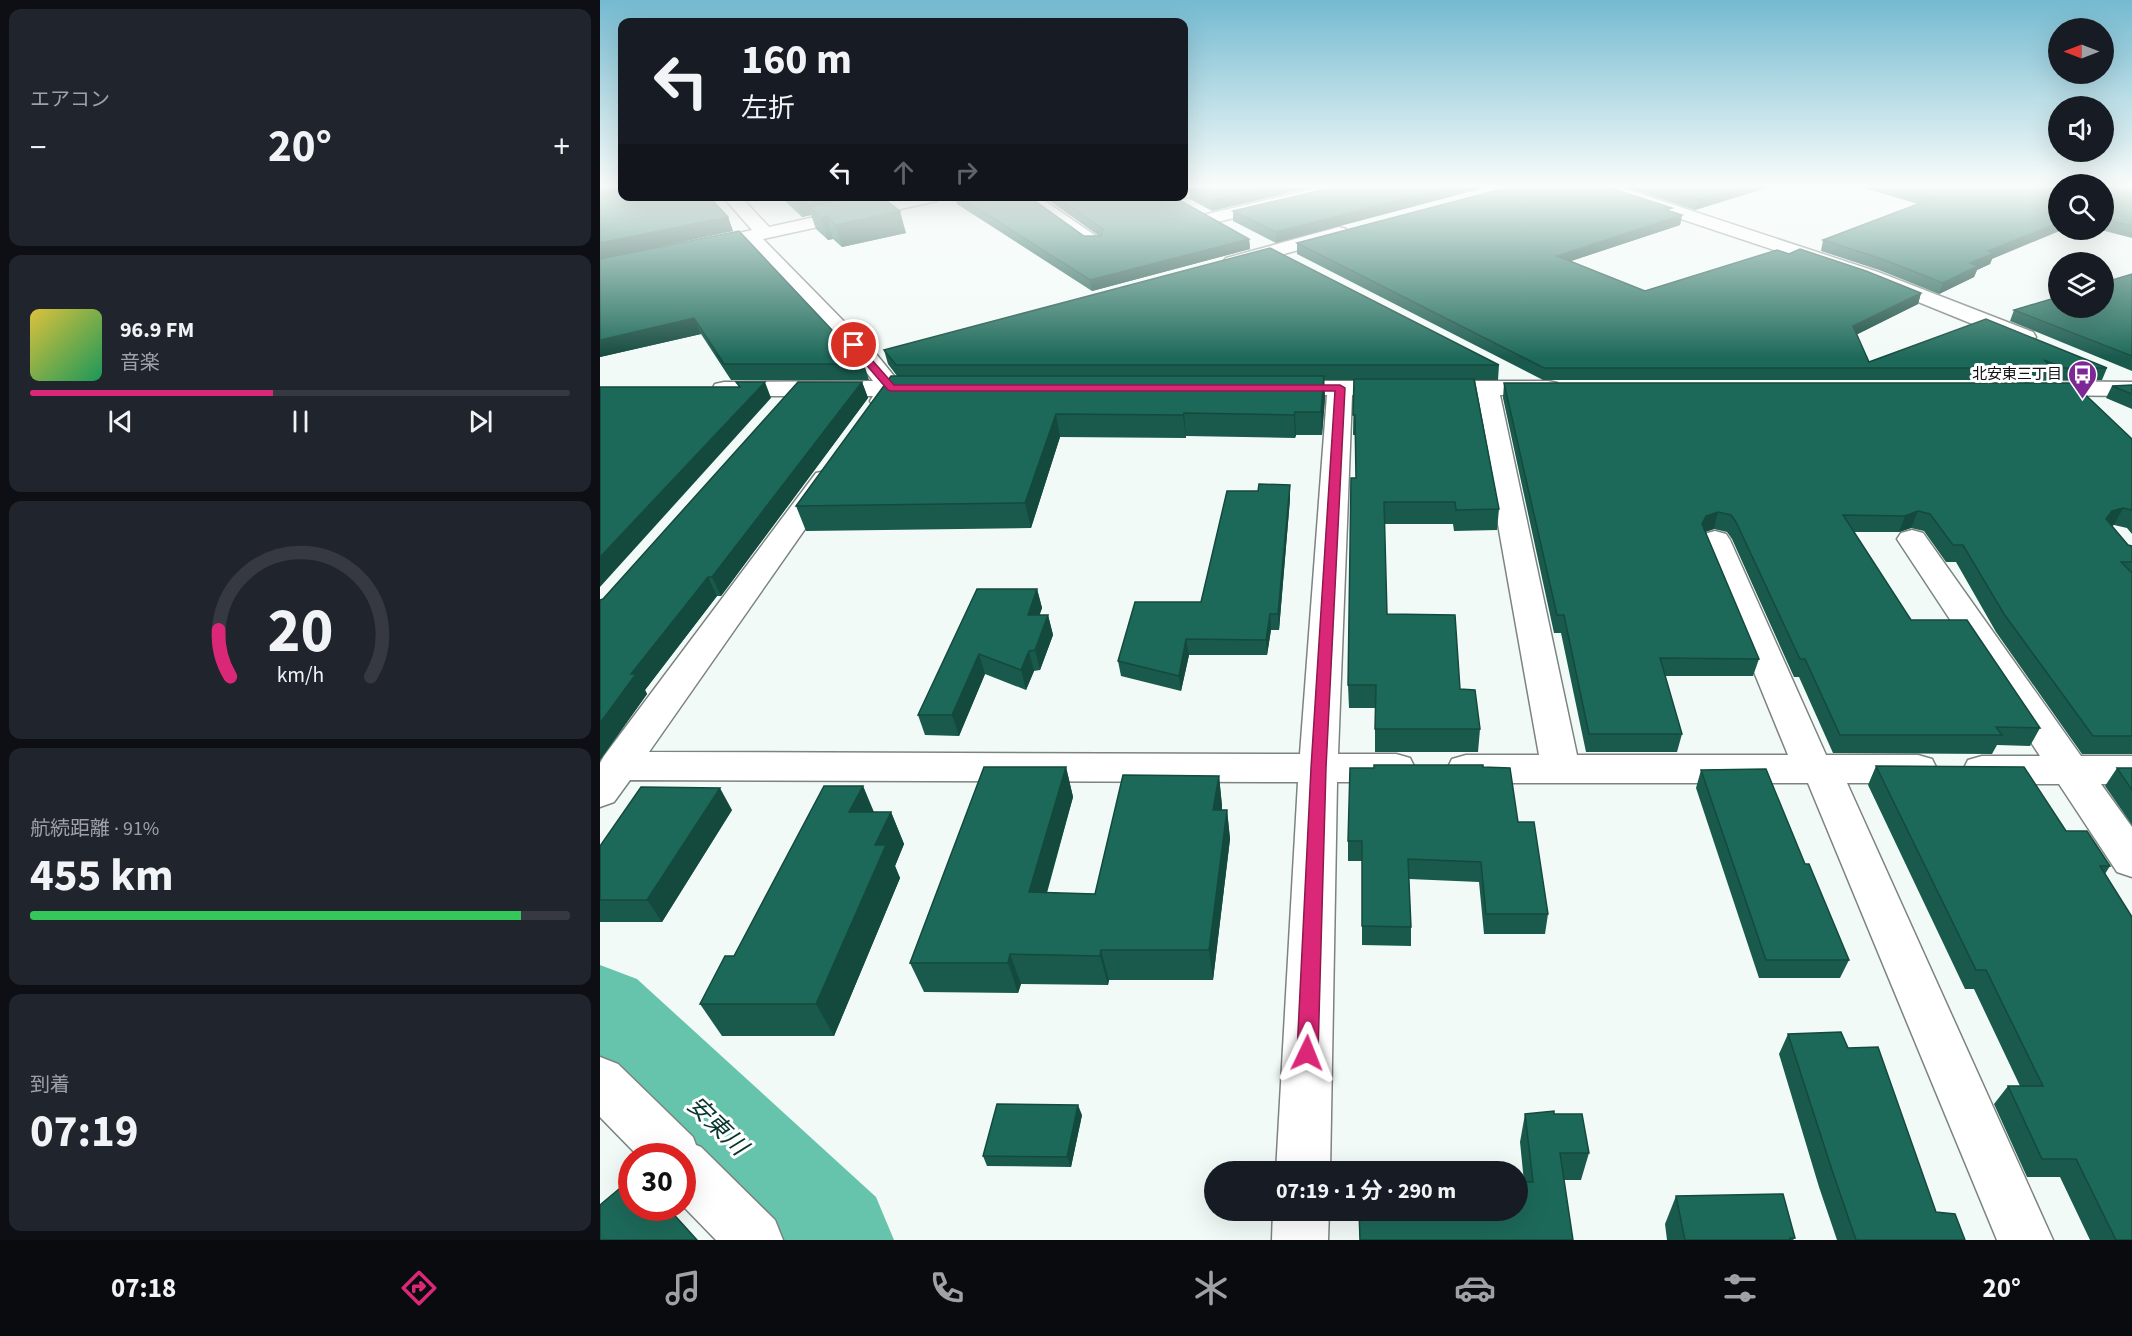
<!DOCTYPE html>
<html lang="ja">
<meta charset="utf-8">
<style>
:root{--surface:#171b24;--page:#20242c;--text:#f1f3f6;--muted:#9ea1a6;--line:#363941;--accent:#db2777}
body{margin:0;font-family:"Source Sans 3","Noto Sans JP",sans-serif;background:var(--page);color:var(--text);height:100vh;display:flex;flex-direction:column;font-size:22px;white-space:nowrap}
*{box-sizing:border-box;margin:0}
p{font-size:20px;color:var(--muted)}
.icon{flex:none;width:33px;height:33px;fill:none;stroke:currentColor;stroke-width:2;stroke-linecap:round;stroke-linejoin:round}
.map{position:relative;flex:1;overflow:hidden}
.side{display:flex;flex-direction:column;gap:9px;padding:9px;background:#0d0f14;width:600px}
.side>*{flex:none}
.banner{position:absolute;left:18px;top:18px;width:570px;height:183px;border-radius:12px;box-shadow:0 6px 24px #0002;background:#171b24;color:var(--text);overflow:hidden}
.needle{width:39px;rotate:270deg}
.tools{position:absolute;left:1448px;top:18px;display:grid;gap:12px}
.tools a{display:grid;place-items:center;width:66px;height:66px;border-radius:50%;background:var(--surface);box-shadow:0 6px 24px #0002;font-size:30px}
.speed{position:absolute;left:18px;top:1143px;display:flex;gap:12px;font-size:30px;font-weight:700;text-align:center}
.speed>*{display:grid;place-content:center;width:78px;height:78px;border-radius:50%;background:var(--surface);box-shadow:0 6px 24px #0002;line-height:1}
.speed .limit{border:9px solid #d22;background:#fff;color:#111}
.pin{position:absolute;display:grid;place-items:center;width:51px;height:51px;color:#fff;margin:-26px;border:3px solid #fff;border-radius:50%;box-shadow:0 2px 6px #0007}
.me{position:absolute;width:66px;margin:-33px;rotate:2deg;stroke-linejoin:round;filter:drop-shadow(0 0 4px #0008)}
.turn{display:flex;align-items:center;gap:21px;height:126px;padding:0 24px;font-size:27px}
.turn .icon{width:78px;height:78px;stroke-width:2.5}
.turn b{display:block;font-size:42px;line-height:51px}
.lanes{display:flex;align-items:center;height:57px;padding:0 24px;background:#0003;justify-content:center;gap:30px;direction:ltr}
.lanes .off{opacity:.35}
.big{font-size:45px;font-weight:700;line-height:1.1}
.side .card{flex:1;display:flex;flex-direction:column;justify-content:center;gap:9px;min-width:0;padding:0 21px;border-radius:12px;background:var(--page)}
.side .dial{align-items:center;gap:0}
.dial svg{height:156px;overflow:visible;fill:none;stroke:var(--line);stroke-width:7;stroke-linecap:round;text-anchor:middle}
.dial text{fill:var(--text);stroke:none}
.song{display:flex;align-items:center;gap:18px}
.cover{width:72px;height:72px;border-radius:9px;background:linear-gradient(135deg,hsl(50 70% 55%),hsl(150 70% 35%))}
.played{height:6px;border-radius:3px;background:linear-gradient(90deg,var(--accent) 45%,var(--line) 45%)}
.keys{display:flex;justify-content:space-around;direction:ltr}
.heat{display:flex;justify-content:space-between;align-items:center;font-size:33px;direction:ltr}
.charge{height:9px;border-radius:4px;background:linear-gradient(90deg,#34c759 91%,var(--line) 0)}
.trip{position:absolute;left:604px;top:1161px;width:324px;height:60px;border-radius:30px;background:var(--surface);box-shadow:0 6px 24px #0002;font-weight:700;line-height:60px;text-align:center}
.tab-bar{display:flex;height:96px;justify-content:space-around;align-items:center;background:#090b0e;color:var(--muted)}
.tab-bar .icon{width:42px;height:42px}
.tab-bar .active{color:var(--accent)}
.tab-bar b{font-size:27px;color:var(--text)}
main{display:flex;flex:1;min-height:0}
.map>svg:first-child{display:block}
</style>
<main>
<section class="side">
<div class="card"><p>エアコン</p>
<div class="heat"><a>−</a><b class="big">20°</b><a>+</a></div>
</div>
<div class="card">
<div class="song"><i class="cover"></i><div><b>96.9 FM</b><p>音楽</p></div></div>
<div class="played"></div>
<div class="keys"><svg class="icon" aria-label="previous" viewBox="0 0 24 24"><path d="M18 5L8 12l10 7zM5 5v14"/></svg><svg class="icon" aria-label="pause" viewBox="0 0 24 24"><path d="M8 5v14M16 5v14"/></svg><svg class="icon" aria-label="next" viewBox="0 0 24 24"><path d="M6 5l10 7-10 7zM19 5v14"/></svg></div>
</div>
<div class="card dial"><svg viewBox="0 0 100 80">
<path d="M14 69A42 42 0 1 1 86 69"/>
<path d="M14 69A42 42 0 0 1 8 45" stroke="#db2777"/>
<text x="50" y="56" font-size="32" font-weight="700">20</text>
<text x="50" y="72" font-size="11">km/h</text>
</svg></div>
<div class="card"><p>航続距離 · 91%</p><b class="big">455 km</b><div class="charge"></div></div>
<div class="card"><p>到着</p><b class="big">07:19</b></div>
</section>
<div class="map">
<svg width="1532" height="1240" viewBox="0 0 1532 1240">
<rect width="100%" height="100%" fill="#f2faf7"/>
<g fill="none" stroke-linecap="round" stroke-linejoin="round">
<polygon fill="#66c4ad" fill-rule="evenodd" points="0,965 37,979 276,1197 294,1240 148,1240 82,1171 82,1156 69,1156 0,1084"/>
<defs>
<g id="minor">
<polygon points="599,185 629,185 627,189 584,198 578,196 584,196 584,188"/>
<polygon points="730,185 758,185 756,189 609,224 603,223 600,219 603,215"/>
<polygon points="989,185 1013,185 1278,272 1433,332 1436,337 1433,342 1425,344 1417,342 1264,280 991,189"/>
<polygon points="122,196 140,196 169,227 311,196 345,196 337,201 163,239 277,355 298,381 336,383 339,388 336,393 298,395 291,406 282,408 273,406 270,401 273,396 124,396 115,394 112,389 115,384 124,382 273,381 261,365 145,243 133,246 126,244 124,240 126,236 152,230"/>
<polygon points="418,196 438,196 503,241 501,245 487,245"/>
<polygon points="739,227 746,229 748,233 746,237 633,268 626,266 623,262 626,258"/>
<polygon points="679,381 948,381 957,383 960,388 957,393 948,395 900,395 977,755 1188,755 1100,540 1104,534 1115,531 1126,534 1130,540 1226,755 1318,755 1332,759 1337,769 1332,779 1318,783 1247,783 1453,1240 1397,1240 1208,783 866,783 852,779 847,769 852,759 866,755 939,755 875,395 752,395 738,754 796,754 810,758 815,768 810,778 796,782 737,782 730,1172 676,1172 698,782 30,780 14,802 0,807 0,763 4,756 216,473 226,471 236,473 240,479 49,752 700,754 727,395 679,395 670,393 667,388 670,383"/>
<polygon points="1435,381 1532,382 1532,396 1435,395 1426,393 1423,388 1426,383"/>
<polygon points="1312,530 1323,533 1481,756 1532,756 1532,784 1501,784 1532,827 1532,877 1517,872 1459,784 1382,784 1368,780 1363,770 1368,760 1382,756 1440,756 1297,539 1301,533"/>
<polygon points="0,1057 18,1064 93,1137 96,1145 101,1147 175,1220 183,1240 116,1240 82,1205 82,1156 38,1156 0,1117"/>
<polygon points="673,1210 729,1210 728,1240 672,1240"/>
</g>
</defs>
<use href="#minor" stroke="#7c8381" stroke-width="3"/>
<use href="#minor" fill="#fff" fill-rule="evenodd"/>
</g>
<g fill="#195a4d">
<polygon points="0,185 22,185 22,194 13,196 128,217 133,231 0,259"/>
<polygon points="611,185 612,211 590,199 589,189"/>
<polygon points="743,185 676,243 633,221 633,211"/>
<polygon points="1019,185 1176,185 1095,210"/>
<polygon points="1254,185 1458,185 1392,259 1390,264 1377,270 1374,277 1339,294 1279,270 1221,251 1223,240 1318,204"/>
<polygon points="1503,185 1532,185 1532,238 1501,230 1503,230"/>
<polygon points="180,196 280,196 306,233 242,247 233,239 228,240 216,229 211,215 202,217"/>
<polygon points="355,196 428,196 484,236 499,236 443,196 572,196 649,239 650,249 492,291 357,204"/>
<polygon points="1071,211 1082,215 1080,225 971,261 1045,291 1189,254 1321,293 1318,304 1257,334 1269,362 1386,319 1507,368 1502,380 1459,380 1449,376 1447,380 943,380 697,254 697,243"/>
<polygon points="0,259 264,364 269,380 131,380 101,334 0,357"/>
<polygon points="1532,274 1532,371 1410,321 1414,310 1458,297"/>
<polygon points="284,350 899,365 898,380 875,380 899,509 897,530 854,531 853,524 784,524 787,614 860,689 880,729 878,752 775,752 775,708 749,708 748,685 756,478 756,435 753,435 754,380 724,380 725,398 722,435 696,435 695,438 586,436 586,438 460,437 431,528 206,531 196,506 297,376 288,364"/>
<polygon points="262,382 268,398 121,596 117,596 45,690 47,694 0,760 0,600 3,599"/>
<polygon points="904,383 1532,439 1532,534 1527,528 1514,525 1512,526 1528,545 1532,546 1532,754 1482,754 1396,632 1356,562 1346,562 1324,531 1311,528 1299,532 1254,532 1311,620 1440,728 1430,746 1397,745 1392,754 1233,753 1199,677 1194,677 1132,539 1127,532 1114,529 1105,532 1159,659 1153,676 1065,676 1082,734 1077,752 986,752 961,633 954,633 903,398"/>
<polygon points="1532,385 1532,409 1506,398 1512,386"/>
<polygon points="690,485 690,499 679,630 671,630 667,655 589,655 581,691 521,676 518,661 601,602 658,491"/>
<polygon points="437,589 442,608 439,615 448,615 453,635 440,670 434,671 426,690 385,674 359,736 325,735 318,715"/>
<polygon points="1276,766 1510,866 1505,874 1532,1240 1490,1240 1460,1177 1427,1177 1394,1104 1408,1086 1420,1086 1374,989 1365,989 1268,785"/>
<polygon points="466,767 473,797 447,893 495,894 619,776 622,806 622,810 627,810 630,839 613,980 509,980 508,985 421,984 418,993 324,992 310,963"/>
<polygon points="883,767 918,822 948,914 945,934 884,934 879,882 809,879 811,927 811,946 762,945 762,861 748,861 748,841"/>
<polygon points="1517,768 1532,768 1532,825 1505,786"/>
<polygon points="1101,770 1205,864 1249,960 1240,978 1159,978 1096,788"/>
<polygon points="263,786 274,812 291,812 304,844 295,866 300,878 234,1036 122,1036 100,1004 134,956"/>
<polygon points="132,810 62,922 0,922 0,846"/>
<polygon points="1188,1034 1248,1048 1336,1212 1365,1240 1237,1240 1219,1187 1179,1054"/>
<polygon points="925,1114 954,1114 989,1153 981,1180 964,1180 973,1240 760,1240 759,1210 918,1210 924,1182 920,1142"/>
<polygon points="482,1115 471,1167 387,1166 383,1156"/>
<polygon points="1076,1196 1195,1238 1193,1240 1067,1240 1065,1224"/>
</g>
<g fill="#144a3e">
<polygon points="0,185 18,185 22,194 0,199"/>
<polygon points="680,185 721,185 612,211 611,201"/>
<polygon points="859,185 895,185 676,243 676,232"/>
<polygon points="1147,185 1176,185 1095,210 1097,200"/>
<polygon points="224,196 265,196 209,207 211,215 202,217 198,202"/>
<polygon points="300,211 306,233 242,247 235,225"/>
<polygon points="1082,215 1080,225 956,266 957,256"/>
<polygon points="227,216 233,239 228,240 221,218"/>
<polygon points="128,217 133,231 0,259 0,243"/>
<polygon points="1458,223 1458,230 1462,230 1392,259 1390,264 1377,270 1374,277 1339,294 1343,283 1388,251"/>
<polygon points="649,239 650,249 492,291 490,280"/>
<polygon points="1321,293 1318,304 1250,338 1253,326"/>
<polygon points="94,318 101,334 0,357 0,340"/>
<polygon points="724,376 725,398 722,435 721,412"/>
<polygon points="165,382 171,398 0,587 0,557"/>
<polygon points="262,382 268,398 121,596 112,577"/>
<polygon points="695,412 696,435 695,438 694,415"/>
<polygon points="584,413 586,436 586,438 583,415"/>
<polygon points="456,414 460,437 431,528 425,503"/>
<polygon points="690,485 690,499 679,630 678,614"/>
<polygon points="1523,508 1514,525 1503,528 1506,519 1512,511"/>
<polygon points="1318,511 1311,528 1299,532 1305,516"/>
<polygon points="1118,512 1114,529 1102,533 1102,524 1106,516"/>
<polygon points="108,577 117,596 45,690 47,694 0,760 0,723 31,674"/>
<polygon points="437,589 442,608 433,635 428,615"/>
<polygon points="670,614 671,630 667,655 666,640"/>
<polygon points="448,615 453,635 440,670 435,650"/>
<polygon points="586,639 589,655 581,691 579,676"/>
<polygon points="429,651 434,671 426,690 421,670"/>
<polygon points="379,654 385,674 359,736 352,715"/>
<polygon points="466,767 473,797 438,922 429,892"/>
<polygon points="619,776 622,806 617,839 613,810"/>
<polygon points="263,786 276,819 249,812"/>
<polygon points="120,788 132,810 62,922 47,900"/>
<polygon points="627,810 630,839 613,980 609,950"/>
<polygon points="291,812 304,844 295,866 300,878 234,1036 216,1004 275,845"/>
<polygon points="501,950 509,980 508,985 500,956"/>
<polygon points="410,954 421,984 418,993 408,963"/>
<polygon points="478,1105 482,1115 471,1167 467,1157"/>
</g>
<g fill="#1d6959" stroke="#144a3e" stroke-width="1.5">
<polygon points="611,185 680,185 611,201 589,189"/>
<polygon points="743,185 859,185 676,232 633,211"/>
<polygon points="917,185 1001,185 1072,208 1066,210 1082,215 957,256 1045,291 1177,250 1189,254 1200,249 1266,271 1321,293 1253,326 1269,362 1386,319 1507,368 1465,368 1444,360 1453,368 944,368 697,243"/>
<polygon points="1050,185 1147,185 1097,200"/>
<polygon points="1288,185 1458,185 1458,223 1388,251 1394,253 1370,263 1378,266 1343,283 1282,259 1223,240 1334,198"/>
<polygon points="1503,185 1532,185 1532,226 1503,219"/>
<polygon points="22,194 22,196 108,196 128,217 0,243 0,198"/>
<polygon points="191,196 224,196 198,202"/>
<polygon points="262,196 280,196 300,211 235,225 227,216 221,218 209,207"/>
<polygon points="358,196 428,196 484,236 501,236 503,229 455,196 572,196 649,239 490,280"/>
<polygon points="139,231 264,364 124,364 94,318 0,340 0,259"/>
<polygon points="670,248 899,365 296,365 284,350"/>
<polygon points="1532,274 1532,356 1414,310 1458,297 1458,308 1503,308 1503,281 1509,281"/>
<polygon points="291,376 724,376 721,412 695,412 694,415 584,413 583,415 456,414 425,503 196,506"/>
<polygon points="754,379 874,379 899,509 856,510 855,502 784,502 787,614 855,615 860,689 875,690 880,729 775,729 776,685 748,685 751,478 756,478 755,415 753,415"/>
<polygon points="136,382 165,382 0,557 0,387 140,387"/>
<polygon points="198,382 262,382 112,577 108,577 31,674 36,674 0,723 0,600 3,599"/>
<polygon points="904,383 1473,383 1532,439 1532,510 1523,508 1512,511 1506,519 1528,545 1532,546 1532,562 1521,562 1532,573 1532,736 1493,736 1404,614 1363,545 1353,545 1330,514 1318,511 1305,516 1243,515 1311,620 1367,620 1440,728 1396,727 1402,735 1240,735 1205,659 1200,659 1136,522 1131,515 1118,512 1106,516 1102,524 1159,659 1060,658 1082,734 989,734 964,615 957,615"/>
<polygon points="1532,385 1532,394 1512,386"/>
<polygon points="659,484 690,485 678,614 670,614 666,640 586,639 579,676 518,661 535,602 601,602 627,491 658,491"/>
<polygon points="377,589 437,589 428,615 448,615 435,650 429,651 421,670 379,654 352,715 318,715"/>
<polygon points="774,765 883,765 883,767 910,768 918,822 934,822 948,914 886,914 881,862 808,859 811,927 762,926 762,841 748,841 750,768 774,768"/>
<polygon points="1276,766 1424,767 1466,831 1487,831 1510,866 1500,866 1532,917 1532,1240 1516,1240 1476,1159 1442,1159 1408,1086 1443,1086 1386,970 1376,970"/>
<polygon points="384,767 466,767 429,892 495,894 523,775 619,776 613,810 627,810 609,950 501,950 500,956 410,954 408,963 310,963"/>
<polygon points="1517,768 1532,768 1532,790"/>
<polygon points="1166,769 1205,864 1209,864 1249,960 1166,960 1101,770"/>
<polygon points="224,786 263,786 249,812 291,812 275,845 286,845 216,1004 100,1004 125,956 134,956"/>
<polygon points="41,787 120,788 47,900 0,900 0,846"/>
<polygon points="1241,1032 1248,1048 1278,1047 1336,1212 1355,1214 1365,1240 1256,1240 1231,1167 1188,1034"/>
<polygon points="397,1104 478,1105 467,1157 383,1156"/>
<polygon points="954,1111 954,1114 982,1114 989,1153 960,1153 973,1240 760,1240 759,1210 918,1210 918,1182 933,1182 925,1114"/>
<polygon points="32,1178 32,1208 68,1208 97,1240 0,1240 0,1205"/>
<polygon points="1183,1194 1195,1238 1190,1238 1190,1240 1085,1240 1076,1196"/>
</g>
<linearGradient id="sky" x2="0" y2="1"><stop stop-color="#74bad0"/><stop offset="0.52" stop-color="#f9fdfb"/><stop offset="1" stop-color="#f9fdfb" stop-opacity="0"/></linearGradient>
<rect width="1532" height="358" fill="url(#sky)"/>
<polygon fill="#db2777" stroke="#8e194d" stroke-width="1.5" points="251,343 257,343 294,385 740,385 745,388 726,768 718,1053 715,1060 707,1062 700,1060 697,1053 711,768 735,391 291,391 288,390 251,347"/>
<defs>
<symbol id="bus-pin" viewBox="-11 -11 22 30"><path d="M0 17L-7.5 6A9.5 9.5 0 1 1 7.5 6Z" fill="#7d2896" stroke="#fff"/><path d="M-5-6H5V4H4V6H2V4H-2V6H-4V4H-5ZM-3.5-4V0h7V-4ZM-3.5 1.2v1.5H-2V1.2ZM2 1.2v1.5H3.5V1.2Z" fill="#fff"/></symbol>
</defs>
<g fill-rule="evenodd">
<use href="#bus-pin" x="1466" y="358" width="33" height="45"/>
</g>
<g text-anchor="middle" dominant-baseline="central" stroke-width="6" stroke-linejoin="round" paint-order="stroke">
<g font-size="15" fill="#101212" stroke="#fff" text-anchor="end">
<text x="1462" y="374">北安東三丁目</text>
</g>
<g font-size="24" font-style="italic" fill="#08352c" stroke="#fff">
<text transform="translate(117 1126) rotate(44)">安東川</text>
</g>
</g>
</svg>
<div class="tools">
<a><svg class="needle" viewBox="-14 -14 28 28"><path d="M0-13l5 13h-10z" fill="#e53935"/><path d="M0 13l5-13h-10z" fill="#9ea1a6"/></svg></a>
<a><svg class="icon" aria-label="sound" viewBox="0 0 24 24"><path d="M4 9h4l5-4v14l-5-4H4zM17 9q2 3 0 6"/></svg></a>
<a><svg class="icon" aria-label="search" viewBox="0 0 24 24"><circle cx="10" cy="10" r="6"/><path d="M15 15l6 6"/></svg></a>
<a><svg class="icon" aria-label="layers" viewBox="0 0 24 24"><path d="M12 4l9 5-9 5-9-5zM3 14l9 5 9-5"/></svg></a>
</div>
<div class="speed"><div class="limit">30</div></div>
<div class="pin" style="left:254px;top:345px;background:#d93025"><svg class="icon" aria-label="arrive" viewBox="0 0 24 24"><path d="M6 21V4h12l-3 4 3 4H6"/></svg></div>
<svg class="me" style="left:707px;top:1053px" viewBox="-20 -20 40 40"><path d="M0-17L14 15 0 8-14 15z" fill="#db2777" stroke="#fff" stroke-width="4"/></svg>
<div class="trip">07:19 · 1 分 · 290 m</div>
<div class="banner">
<div class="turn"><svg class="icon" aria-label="left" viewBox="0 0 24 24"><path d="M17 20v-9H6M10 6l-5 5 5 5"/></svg><div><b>160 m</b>左折</div></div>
<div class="lanes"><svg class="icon" aria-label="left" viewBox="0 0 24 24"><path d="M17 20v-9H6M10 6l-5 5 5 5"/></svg><svg class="icon off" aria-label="ahead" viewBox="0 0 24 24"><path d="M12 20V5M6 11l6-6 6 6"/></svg><svg class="icon off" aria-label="right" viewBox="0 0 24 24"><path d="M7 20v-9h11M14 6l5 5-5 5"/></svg></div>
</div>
</div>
</main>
<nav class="tab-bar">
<b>07:18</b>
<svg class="icon active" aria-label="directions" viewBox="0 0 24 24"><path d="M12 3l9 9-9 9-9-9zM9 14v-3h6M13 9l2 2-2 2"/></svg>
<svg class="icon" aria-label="music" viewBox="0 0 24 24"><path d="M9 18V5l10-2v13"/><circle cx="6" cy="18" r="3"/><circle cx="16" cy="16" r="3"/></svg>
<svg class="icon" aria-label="phone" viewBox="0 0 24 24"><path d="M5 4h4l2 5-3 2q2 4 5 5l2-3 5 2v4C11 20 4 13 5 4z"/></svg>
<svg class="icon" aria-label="climate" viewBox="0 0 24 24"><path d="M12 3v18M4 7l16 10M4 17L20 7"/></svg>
<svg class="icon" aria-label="car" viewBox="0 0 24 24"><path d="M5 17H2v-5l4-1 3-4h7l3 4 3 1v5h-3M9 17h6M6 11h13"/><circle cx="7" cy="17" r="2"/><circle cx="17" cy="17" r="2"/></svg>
<svg class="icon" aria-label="filters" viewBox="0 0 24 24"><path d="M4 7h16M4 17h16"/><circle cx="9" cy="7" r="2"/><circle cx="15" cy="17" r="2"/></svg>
<b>20°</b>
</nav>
